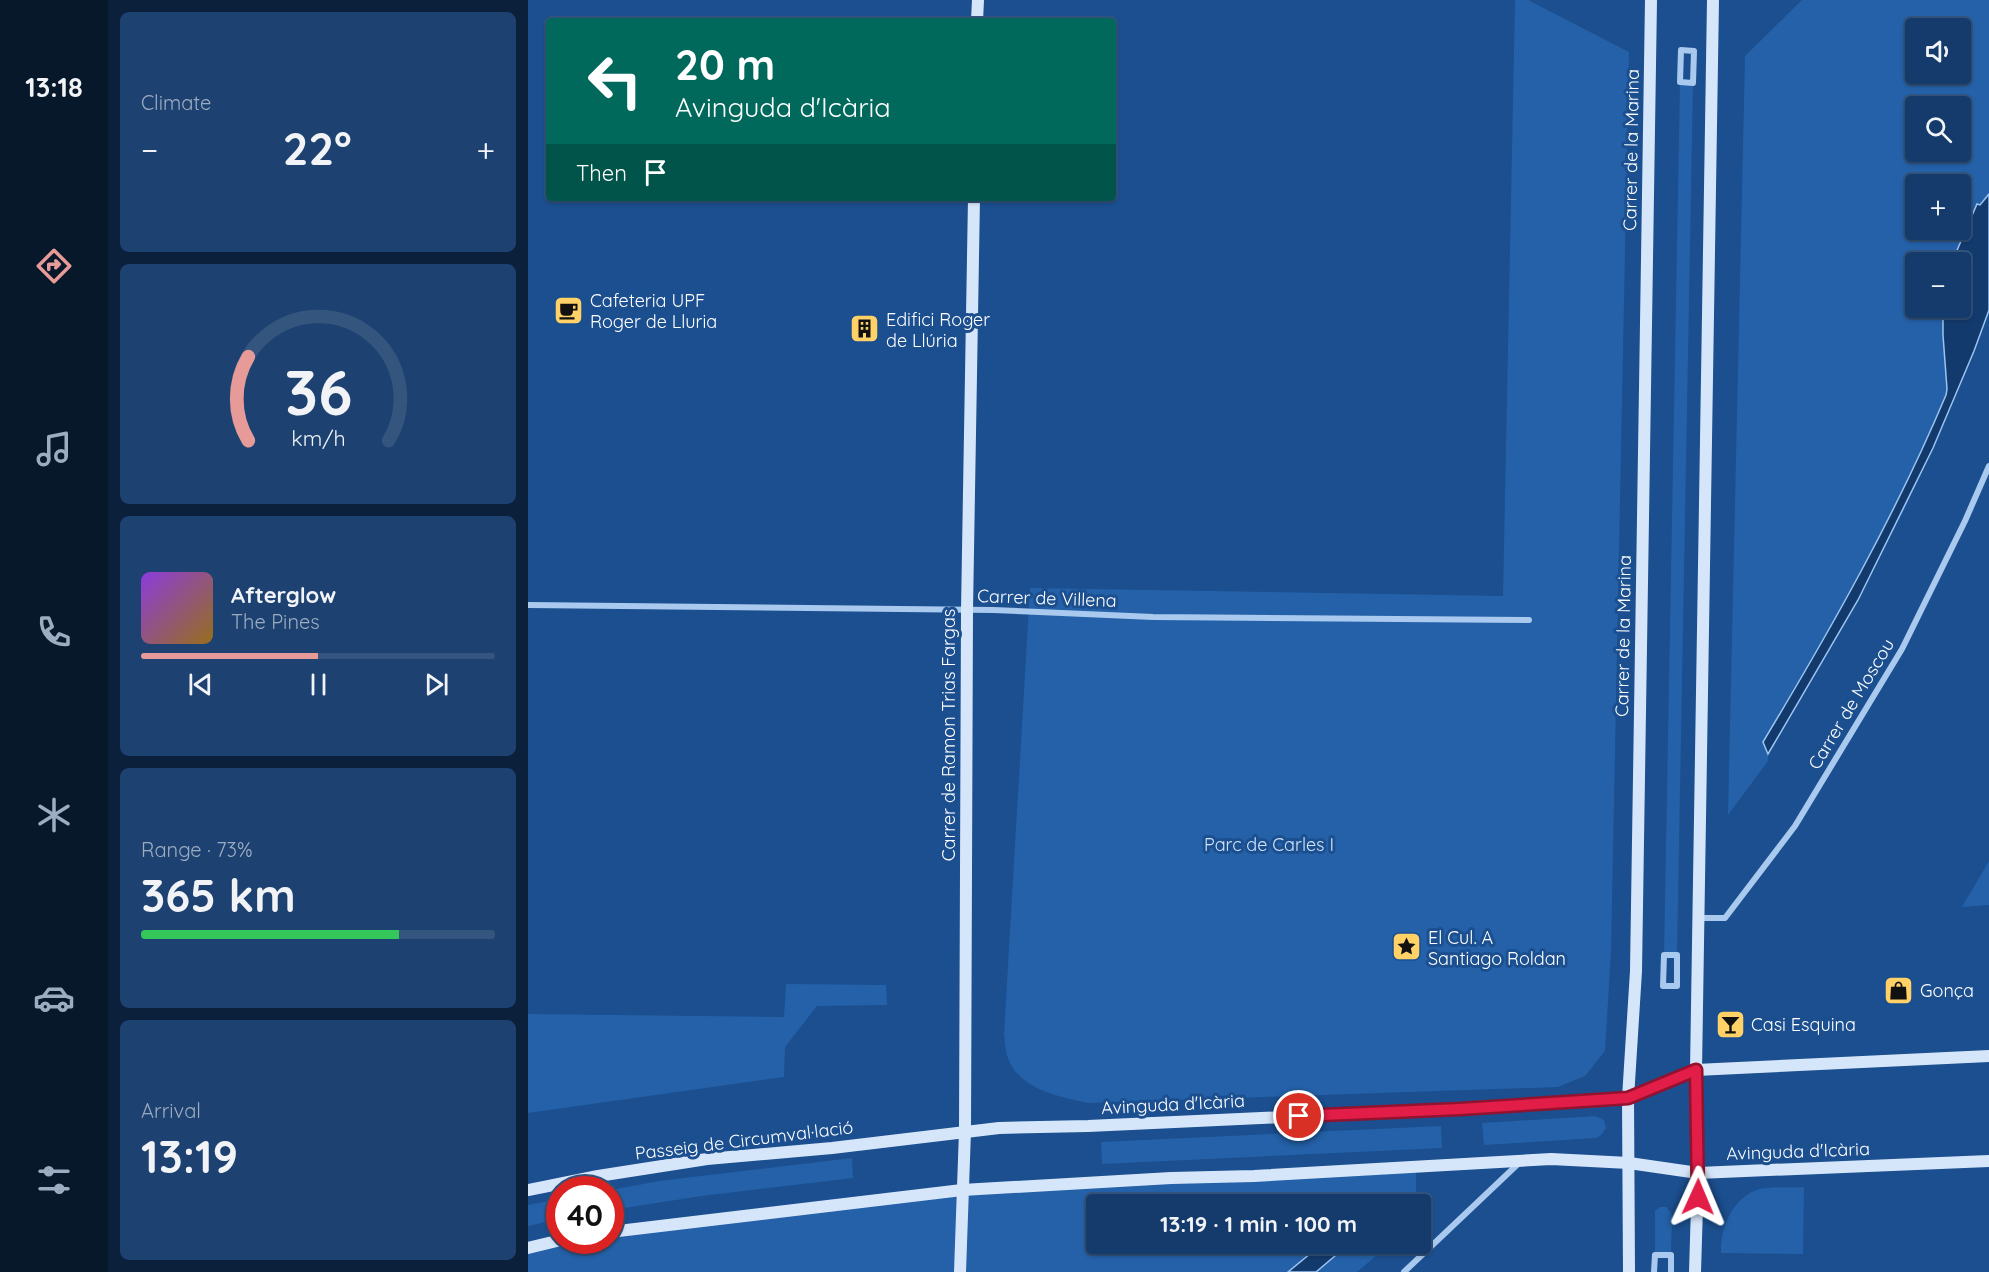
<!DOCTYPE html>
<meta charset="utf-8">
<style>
:root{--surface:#143b6b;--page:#1d4271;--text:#f1f3f6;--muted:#9dadc1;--line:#33557e;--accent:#e69b98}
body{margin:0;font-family:Quicksand,sans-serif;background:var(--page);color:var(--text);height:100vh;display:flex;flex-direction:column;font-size:22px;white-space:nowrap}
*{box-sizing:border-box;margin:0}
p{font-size:20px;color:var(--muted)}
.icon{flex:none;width:33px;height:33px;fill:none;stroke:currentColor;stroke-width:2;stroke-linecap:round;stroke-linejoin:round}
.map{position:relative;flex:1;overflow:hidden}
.side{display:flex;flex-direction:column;gap:12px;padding:12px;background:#0b203b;width:420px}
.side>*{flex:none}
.guide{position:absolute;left:18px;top:18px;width:570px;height:183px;border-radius:6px;box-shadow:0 2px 4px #0004,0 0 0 2px var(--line);background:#00695c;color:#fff;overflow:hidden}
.controls{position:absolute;left:1377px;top:18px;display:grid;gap:12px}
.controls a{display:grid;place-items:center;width:66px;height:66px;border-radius:6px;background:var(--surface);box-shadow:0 2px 4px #0004,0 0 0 2px var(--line);font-size:30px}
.speed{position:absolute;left:18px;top:1176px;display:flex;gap:12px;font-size:30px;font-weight:700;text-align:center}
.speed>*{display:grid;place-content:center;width:78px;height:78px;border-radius:50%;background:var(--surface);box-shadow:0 2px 4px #0004,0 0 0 2px var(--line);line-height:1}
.speed .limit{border:9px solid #d22;background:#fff;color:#111}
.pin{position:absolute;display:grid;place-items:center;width:51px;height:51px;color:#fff;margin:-26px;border:3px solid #fff;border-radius:50%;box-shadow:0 2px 6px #0007}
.me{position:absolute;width:66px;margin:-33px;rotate:1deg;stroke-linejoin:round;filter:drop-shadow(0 0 4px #0008)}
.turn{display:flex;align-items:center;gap:21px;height:126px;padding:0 30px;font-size:27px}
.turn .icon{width:78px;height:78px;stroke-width:2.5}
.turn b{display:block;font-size:42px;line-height:51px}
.then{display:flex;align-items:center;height:57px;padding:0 30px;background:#0003;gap:12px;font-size:22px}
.big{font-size:45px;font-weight:800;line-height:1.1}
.side .widget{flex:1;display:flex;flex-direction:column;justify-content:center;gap:9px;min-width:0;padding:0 21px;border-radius:9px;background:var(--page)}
.side .dial{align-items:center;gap:0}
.dial svg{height:156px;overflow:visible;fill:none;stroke:var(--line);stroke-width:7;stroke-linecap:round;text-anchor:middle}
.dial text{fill:var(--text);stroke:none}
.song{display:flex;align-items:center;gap:18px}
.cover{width:72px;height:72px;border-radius:9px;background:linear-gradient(135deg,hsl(270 70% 55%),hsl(40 70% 35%))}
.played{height:6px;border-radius:3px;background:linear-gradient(90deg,var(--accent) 50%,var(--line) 50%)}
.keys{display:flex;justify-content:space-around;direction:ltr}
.heat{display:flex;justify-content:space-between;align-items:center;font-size:33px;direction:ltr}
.charge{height:9px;border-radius:4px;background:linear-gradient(90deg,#34c759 73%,var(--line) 0)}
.trip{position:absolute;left:558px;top:1194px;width:345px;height:60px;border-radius:6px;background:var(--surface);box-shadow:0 2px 4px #0004,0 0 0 2px var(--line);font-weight:800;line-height:60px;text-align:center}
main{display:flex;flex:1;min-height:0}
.dock{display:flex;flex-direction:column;width:108px;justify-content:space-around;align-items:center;background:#08182b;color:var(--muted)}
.dock .icon{width:42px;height:42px}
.dock .selected{color:var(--accent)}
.dock b{font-size:27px;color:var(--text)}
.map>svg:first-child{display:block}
</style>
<main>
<nav class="dock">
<b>13:18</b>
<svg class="icon selected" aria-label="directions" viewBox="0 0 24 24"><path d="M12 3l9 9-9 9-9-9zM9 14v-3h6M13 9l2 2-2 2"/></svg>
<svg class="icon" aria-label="music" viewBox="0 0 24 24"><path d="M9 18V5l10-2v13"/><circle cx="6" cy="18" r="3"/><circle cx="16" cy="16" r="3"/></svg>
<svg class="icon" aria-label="phone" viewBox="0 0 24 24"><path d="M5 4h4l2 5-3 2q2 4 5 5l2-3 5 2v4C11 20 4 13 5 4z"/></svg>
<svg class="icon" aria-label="climate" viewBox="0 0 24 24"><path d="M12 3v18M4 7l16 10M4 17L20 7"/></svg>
<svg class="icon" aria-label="car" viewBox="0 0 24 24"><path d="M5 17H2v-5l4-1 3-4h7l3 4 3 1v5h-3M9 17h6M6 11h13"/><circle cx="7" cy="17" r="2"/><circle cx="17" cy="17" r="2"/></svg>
<svg class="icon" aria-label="filters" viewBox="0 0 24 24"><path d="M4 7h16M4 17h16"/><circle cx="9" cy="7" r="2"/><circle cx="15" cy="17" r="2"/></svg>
</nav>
<section class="side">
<div class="widget"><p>Climate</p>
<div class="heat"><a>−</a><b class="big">22°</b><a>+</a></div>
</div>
<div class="widget dial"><svg viewBox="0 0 100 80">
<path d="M14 69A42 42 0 1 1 86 69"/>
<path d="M14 69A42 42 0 0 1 14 26" stroke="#e69b98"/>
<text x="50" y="56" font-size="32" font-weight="700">36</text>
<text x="50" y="72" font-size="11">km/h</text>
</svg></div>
<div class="widget">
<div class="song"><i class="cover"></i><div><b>Afterglow</b><p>The Pines</p></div></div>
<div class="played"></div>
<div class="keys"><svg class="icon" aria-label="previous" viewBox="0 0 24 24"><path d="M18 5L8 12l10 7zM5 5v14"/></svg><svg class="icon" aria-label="pause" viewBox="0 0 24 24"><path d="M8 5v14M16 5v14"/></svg><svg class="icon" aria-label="next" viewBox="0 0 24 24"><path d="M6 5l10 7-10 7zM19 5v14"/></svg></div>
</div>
<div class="widget"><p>Range · 73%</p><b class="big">365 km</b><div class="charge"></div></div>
<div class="widget"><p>Arrival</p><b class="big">13:19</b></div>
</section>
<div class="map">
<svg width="1461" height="1272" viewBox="0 0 1461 1272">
<rect width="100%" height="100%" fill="#1b4f8f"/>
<g fill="#2461a8" fill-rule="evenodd">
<path d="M987,0h13l101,52 -18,900 -6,99 -20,25 -27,11 -470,16c-28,-6 -70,-14 -80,-45 -3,-7 -3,-17 -4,-24l26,-446 473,8z"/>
<path d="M1274,0h187v310l-35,90 -48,106 -48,94 -90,154v7l-40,54 17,-759zM1388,28h44v46h-44zM1388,106h44v46h-44zM1388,184h44v46h-44zM1388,262h44v46h-44z"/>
<polygon points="1152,82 1165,83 1149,955 1136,955"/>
<polygon points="1461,861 1461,905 1434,907"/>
<polygon points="258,984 358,985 359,1005 289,1006 257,1047 256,1077 0,1113 0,1014 256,1017"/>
<polygon points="1067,1116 1076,1120 1078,1128 1074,1134 1069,1138 956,1145 954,1123"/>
<polygon points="913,1126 914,1148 574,1164 573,1142"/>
<polygon points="324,1158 325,1178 174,1196 83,1210 83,1190 131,1181"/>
<polygon points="888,1167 888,1204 568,1204 568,1244 862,1244 829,1272 0,1272 0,1245 32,1240 82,1240 83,1232 434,1190"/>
<path d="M1276,1187l-1,67 -82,-1c-1,-25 12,-57 39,-64 14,-3 30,-1 44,-2z"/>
<polygon points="31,1199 31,1219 0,1226 0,1205"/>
<polygon points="1132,1207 1138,1207 1144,1214 1143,1255 1127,1255 1127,1211"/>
</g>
<g fill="#123a6d" stroke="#9cc4f0" stroke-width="1.5">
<path d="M1461,194v116l-15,41 -41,97 -75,152 -90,154 -5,-12c68,-113 132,-226 183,-347l1,-6 -4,-54v-27h17v-46h-8l25,-58 3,1z"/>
<polygon points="794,1244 821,1244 788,1272 760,1272"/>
</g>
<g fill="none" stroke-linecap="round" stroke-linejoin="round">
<g stroke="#a9c9ee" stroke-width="6">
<polygon points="1153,50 1166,51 1165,83 1152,82"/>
<polyline points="0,605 465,610 625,617 1001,620"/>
<polyline points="1171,918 1197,918 1267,826 1374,649 1437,521 1461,466"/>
<polygon points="1136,955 1149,955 1149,986 1135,986"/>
<polyline points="876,1272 991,1163"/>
<polyline points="1126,1272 1127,1255 1143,1255 1143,1272"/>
</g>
<g stroke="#d6e6fa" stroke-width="12">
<polyline points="449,21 450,0"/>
<polyline points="0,1190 70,1176 179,1159 304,1148 471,1128 560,1126 932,1109 1100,1098 1168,1070 1461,1056"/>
<polyline points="82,1232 434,1190 643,1178 726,1176 1023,1159 1101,1163 1170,1173 1461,1161"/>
<polyline points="0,1248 33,1240"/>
<polyline points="432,1272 437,1131 439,610 446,198"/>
<polyline points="1101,1272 1100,1098 1108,971 1123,0"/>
<polyline points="1167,1272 1170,1173 1168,1070 1185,0"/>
</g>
</g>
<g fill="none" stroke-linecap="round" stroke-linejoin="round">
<defs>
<polyline id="route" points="771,1116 932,1109 1100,1098 1168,1070 1170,1197"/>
</defs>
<use href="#route" stroke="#92132f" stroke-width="15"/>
<use href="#route" stroke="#e11d48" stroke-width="10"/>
</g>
<defs>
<symbol id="cafe-square" viewBox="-11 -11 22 22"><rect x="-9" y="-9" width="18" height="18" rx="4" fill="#ffd166" stroke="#1b4f8f"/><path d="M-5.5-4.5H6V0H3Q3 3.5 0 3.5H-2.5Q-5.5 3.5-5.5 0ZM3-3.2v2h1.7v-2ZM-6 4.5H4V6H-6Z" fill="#111"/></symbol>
<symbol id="building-square" viewBox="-11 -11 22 22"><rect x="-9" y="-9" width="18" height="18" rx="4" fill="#ffd166" stroke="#1b4f8f"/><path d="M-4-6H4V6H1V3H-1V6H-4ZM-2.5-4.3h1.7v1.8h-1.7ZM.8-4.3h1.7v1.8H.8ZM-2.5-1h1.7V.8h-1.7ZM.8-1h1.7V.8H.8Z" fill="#111"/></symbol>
<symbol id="sight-square" viewBox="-11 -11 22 22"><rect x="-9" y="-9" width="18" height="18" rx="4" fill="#ffd166" stroke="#1b4f8f"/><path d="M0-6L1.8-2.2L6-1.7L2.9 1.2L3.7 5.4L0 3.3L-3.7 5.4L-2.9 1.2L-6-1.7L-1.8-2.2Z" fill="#111"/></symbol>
<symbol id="shop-square" viewBox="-11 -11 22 22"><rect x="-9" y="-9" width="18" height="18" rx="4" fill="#ffd166" stroke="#1b4f8f"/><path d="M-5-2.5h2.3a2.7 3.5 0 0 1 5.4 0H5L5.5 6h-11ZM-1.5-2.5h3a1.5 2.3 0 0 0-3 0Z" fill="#111"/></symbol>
<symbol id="bar-square" viewBox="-11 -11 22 22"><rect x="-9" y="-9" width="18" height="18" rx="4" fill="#ffd166" stroke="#1b4f8f"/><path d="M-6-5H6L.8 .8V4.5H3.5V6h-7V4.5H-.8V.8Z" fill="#111"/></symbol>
</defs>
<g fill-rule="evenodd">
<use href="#cafe-square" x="24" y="294" width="33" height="33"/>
<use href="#building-square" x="320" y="312" width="33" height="33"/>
<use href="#sight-square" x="862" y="930" width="33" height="33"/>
<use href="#shop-square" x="1354" y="974" width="33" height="33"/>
<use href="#bar-square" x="1186" y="1008" width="33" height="33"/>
</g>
<g text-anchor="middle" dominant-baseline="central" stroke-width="6" stroke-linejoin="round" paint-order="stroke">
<g font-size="18" fill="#fff" stroke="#1b4f8f">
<text transform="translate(1103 150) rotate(-89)">Carrer de la Marina</text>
<text transform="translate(519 598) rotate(2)">Carrer de Villena</text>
<text transform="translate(1095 636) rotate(-89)">Carrer de la Marina</text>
<text transform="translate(1323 704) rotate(-59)">Carrer de Moscou</text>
<text transform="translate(420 735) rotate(-90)">Carrer de Ramon Trias Fargas</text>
<text transform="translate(645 1104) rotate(-3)">Avinguda d'Icària</text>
<text transform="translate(216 1140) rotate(-7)">Passeig de Circumval·lació</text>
<text transform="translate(1270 1151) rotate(-2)">Avinguda d'Icària</text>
</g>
<g font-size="18" fill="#fff" stroke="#1b4f8f" text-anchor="start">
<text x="62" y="300">Cafeteria UPF<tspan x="62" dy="21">Roger de Lluria</tspan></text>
<text x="358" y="319">Edifici Roger<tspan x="358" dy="21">de Llúria</tspan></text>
<text x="900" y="937">El Cul. A<tspan x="900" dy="21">Santiago Roldan</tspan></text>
<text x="1392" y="990">Gonça</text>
<text x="1223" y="1024">Casi Esquina</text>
</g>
<g font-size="18" fill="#cfe3fa" stroke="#1b4f8f">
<text x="741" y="844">Parc de Carles I</text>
</g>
</g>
</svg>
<div class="controls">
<a><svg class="icon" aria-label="sound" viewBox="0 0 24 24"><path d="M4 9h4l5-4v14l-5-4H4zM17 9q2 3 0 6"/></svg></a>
<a><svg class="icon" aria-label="search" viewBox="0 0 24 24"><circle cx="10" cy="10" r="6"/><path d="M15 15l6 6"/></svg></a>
<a>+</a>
<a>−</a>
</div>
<div class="speed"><div class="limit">40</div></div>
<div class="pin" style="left:771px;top:1116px;background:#d93025"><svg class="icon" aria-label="arrive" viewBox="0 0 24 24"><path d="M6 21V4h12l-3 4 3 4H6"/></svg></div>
<svg class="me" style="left:1170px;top:1197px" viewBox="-20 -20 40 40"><path d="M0-17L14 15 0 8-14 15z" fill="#e11d48" stroke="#fff" stroke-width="4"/></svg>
<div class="trip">13:19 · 1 min · 100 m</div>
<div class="guide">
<div class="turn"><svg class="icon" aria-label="left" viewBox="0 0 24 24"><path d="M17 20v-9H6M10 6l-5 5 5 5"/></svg><div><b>20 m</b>Avinguda d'Icària</div></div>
<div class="then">Then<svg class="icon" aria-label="arrive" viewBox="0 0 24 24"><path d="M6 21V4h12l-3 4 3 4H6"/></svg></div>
</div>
</div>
</main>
